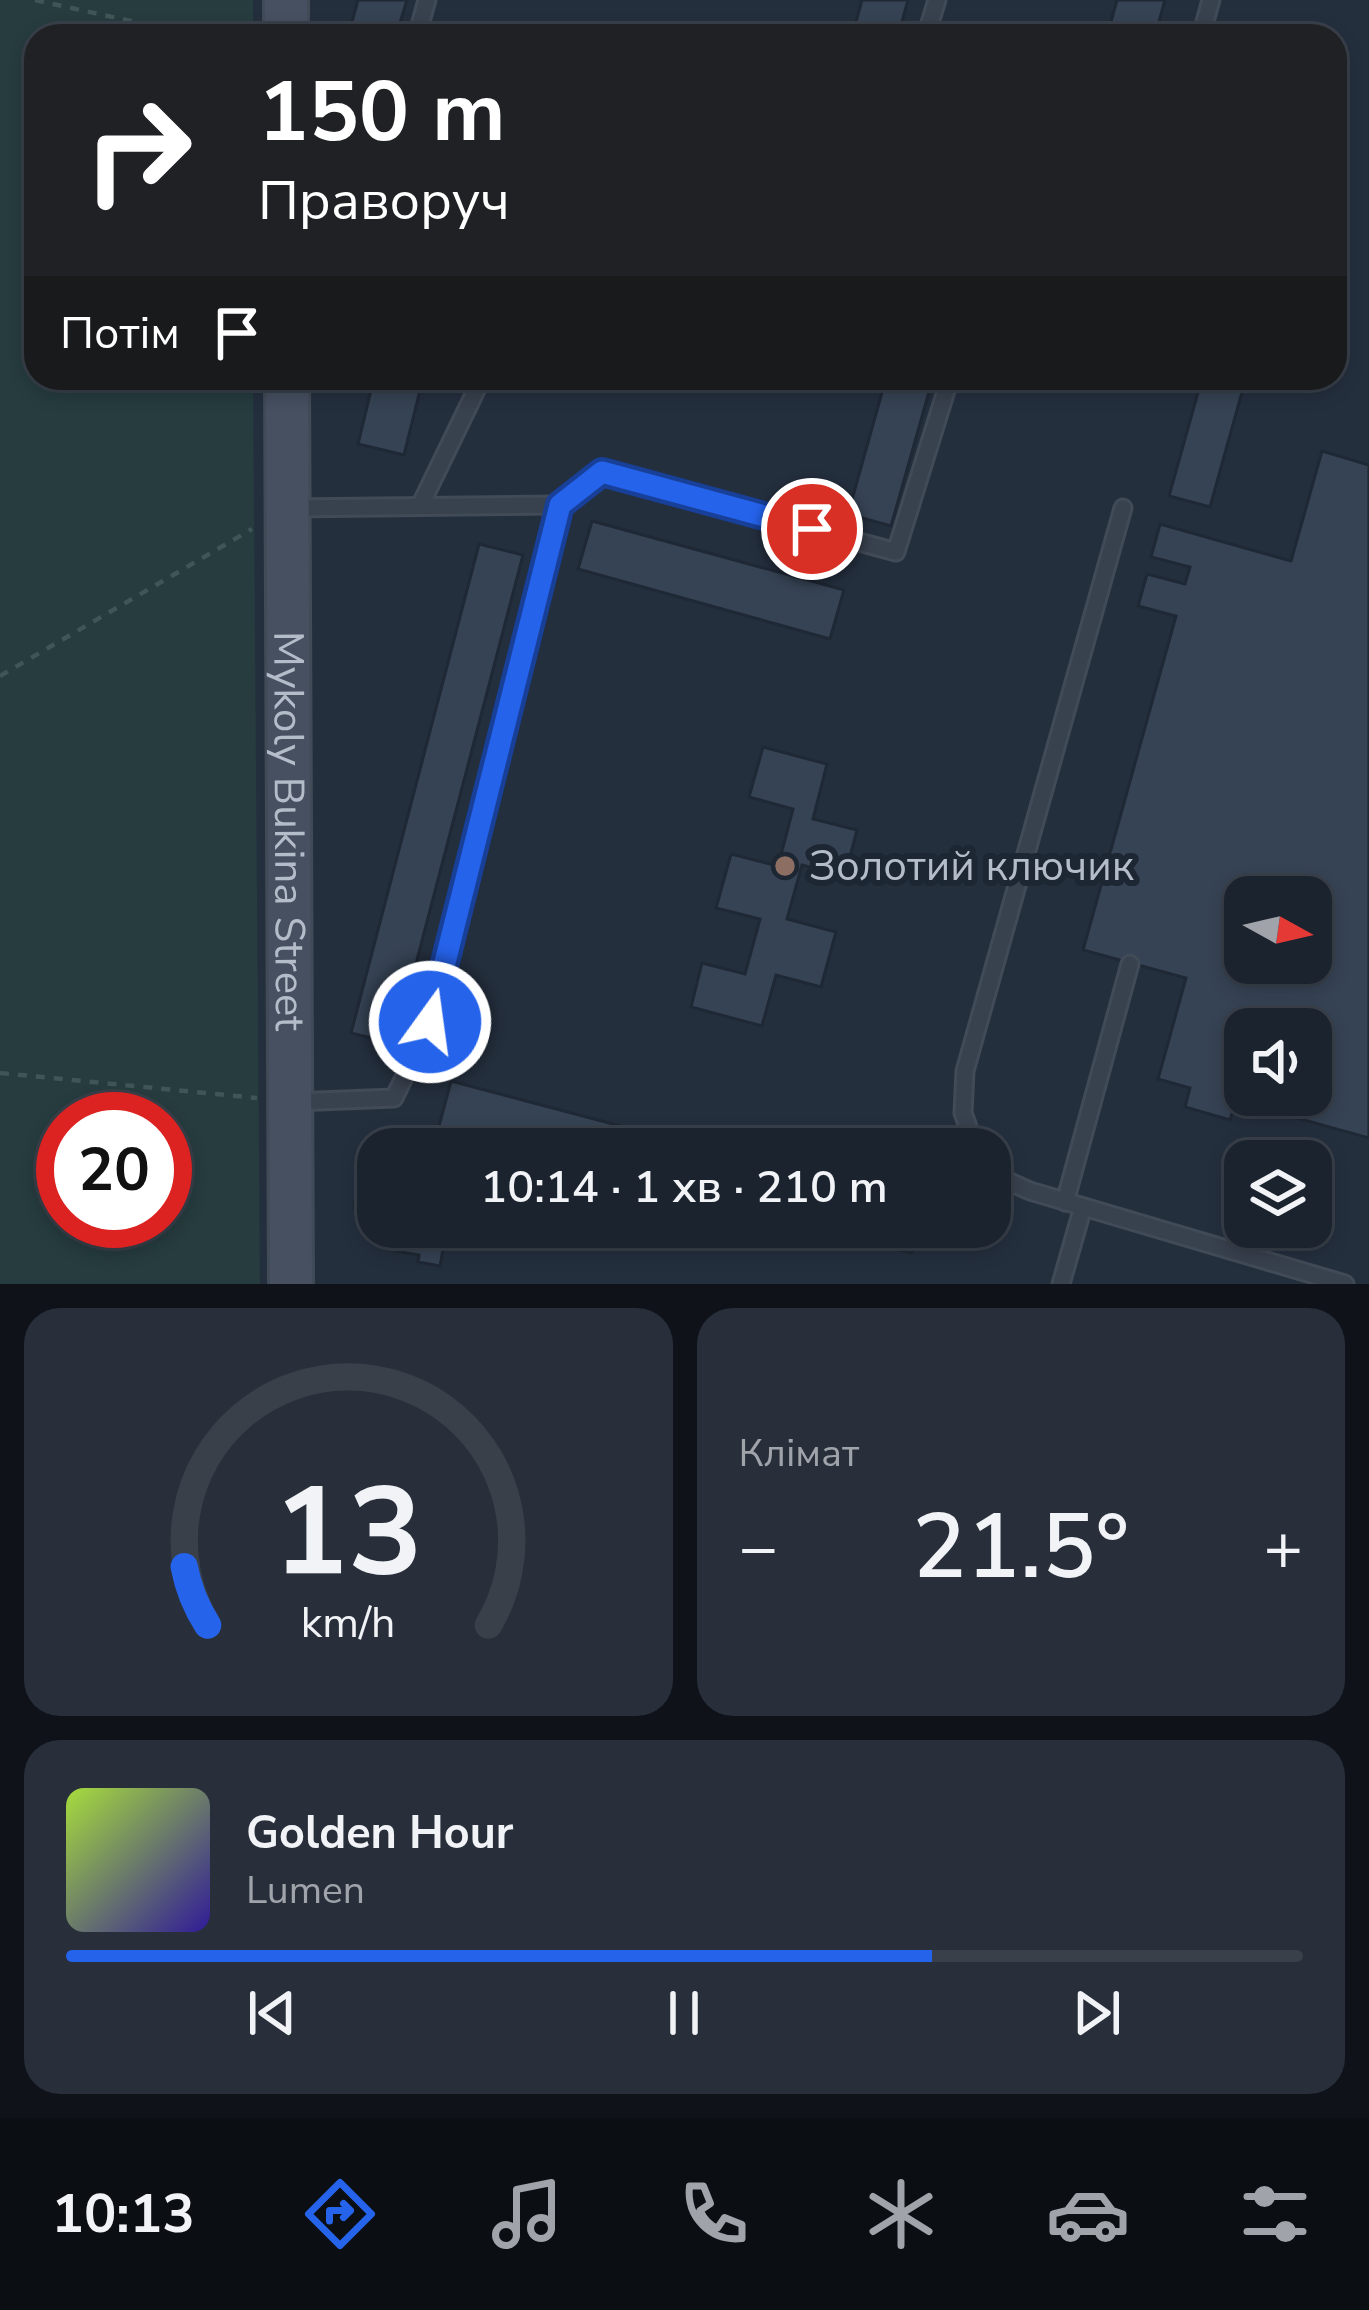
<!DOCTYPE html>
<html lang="uk">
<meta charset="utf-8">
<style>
:root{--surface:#1b232e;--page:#282f3a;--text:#f1f3f6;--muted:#a0a4aa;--line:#39404a;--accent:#2563eb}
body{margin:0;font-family:"Nunito Sans",sans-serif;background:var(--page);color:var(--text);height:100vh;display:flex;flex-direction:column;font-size:45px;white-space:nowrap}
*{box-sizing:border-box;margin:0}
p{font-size:39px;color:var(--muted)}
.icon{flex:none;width:66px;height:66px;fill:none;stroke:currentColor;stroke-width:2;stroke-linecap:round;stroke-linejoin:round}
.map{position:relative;height:1284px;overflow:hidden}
.drawer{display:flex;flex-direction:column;gap:24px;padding:24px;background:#0f1319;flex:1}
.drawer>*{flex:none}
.hud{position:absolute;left:24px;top:24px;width:1323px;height:366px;border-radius:36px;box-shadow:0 6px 18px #0003,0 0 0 3px var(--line);background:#202124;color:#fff;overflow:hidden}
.needle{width:78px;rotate:98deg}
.buttons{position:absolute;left:1224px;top:876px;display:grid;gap:24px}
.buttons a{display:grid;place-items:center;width:108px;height:108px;border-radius:24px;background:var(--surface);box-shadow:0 6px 18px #0003,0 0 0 3px var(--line);font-size:60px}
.speed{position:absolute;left:36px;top:1092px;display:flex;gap:24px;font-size:60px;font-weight:700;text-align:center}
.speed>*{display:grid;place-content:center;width:156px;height:156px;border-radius:50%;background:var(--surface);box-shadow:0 6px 18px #0003,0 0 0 3px var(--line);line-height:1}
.speed .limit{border:18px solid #d22;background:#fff;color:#111}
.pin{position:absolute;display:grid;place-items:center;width:102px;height:102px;color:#fff;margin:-51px;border:6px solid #fff;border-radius:50%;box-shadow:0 3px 12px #0007}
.me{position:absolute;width:132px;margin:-66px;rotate:14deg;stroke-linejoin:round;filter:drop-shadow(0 0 9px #0008)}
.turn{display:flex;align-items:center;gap:42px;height:252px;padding:0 36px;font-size:54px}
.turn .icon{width:156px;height:156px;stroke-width:2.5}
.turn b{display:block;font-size:84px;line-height:102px}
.then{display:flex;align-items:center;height:114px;padding:0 36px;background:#0003;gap:24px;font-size:45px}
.big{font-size:90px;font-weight:600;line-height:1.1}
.drawer .widget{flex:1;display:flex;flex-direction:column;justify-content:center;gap:18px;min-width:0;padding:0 42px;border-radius:36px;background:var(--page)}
.drawer .dial{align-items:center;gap:0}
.dial svg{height:312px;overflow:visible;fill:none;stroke:var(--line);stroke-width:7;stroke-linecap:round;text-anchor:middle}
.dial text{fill:var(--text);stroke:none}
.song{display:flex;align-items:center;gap:36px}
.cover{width:144px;height:144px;border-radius:18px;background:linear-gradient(135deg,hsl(80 70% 55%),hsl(250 70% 35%))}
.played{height:12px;border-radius:6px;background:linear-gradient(90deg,var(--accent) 70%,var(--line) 70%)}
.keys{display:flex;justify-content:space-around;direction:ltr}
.heat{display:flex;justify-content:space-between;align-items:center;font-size:66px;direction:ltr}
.drawer .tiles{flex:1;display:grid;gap:24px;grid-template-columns:1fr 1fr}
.widget:last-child{grid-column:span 2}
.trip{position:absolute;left:357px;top:1128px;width:654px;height:120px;border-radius:36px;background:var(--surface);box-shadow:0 6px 18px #0003,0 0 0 3px var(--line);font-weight:600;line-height:120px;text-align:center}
.tab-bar{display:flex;height:192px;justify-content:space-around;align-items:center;background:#0b0e12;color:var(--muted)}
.tab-bar .icon{width:84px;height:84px}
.tab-bar .selected{color:var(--accent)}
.tab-bar b{font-size:54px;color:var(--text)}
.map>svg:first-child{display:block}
</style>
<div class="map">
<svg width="1369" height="1284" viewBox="0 0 1369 1284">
<rect width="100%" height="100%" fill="#242f3e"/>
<path fill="#263c3f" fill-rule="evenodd" d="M0,0h253v36h-217v342h217l7,906h-260zM63,1119h102v102h-102z"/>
<g fill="#364354" stroke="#1f2835" stroke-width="3" fill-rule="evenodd">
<polygon points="358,0 407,0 396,36 348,36"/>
<polygon points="862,0 908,0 898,36 852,36"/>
<polygon points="1117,0 1165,0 1155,36 1107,36"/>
<polygon points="374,378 423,378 404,455 358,444"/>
<polygon points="886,378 933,378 891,526 848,514"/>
<polygon points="1202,378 1246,378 1210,507 1169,496"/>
<path d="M1322,451l47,14v673l-133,-37 -6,19 -45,-13 5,-19 -32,-9 28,-101 -103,-28 93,-334 -38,-10 9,-32 38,10 5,-17 -39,-10 9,-33 131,37zM1245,897h66v66h-66zM1245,1029h66v66h-66z"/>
<polygon points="592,521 844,590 830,639 578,569"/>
<polygon points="479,544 523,555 395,1044 351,1033"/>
<polygon points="763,747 827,764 813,819 857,830 845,876 802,865 787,919 836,932 821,987 776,975 762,1026 691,1007 702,963 745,974 760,919 716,908 731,854 778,866 793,809 749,797"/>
<polygon points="451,1081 707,1149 523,1149 439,1126"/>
<polygon points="360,1170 378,1173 378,1227 447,1227 440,1266 418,1262 419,1255 395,1251 396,1247 374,1234 370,1211 354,1208"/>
<polygon points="816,1227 919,1227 912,1253"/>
</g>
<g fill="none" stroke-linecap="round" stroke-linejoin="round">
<defs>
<g id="lane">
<polyline points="417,36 427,0"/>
<polyline points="926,36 937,0"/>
<polyline points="1201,36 1211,0"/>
<polyline points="421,504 482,378"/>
<polyline points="291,508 560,505"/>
<polyline points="293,1102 394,1098 431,1022 560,505 602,472 896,552 950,378"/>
<polyline points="976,1149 963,1113 965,1071 1123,508"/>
<polyline points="990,1166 1010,1182 1030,1191 1345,1284"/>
<polyline points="1065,1202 1130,964"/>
<polyline points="1061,1284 1083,1207"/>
</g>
<g id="secondary">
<polyline points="286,0 286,36"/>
<path id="s1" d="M287,378l4,906"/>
</g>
</defs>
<use href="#lane" stroke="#414a57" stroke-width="21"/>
<use href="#secondary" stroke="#414a57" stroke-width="48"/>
<g stroke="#3f5557" stroke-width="4.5" stroke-dasharray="9 9" stroke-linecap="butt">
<polyline points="35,0 199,36"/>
<polyline points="0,676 252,529"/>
<polyline points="0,1073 257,1098"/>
</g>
<use href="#lane" stroke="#38414e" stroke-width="15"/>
<use href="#secondary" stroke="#465061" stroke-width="42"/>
</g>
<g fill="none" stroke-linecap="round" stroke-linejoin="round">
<defs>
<polyline id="route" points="430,1022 560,505 602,472 812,529"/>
</defs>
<use href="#route" stroke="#184099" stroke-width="30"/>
<use href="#route" stroke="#2563eb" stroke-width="21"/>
</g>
<circle fill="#8d6e63" stroke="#1d2633" stroke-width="4.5" cx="785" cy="866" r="12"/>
<g text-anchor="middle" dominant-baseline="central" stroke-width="12" stroke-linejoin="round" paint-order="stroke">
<g font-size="42" fill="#b4bcc9" stroke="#1d2633">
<text stroke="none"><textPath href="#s1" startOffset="453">Mykoly Bukina Street</textPath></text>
</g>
<g font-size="42" fill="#b4bcc9" stroke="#1d2633" text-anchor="start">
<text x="809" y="866">Золотий ключик</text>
</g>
</g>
</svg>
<div class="buttons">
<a><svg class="needle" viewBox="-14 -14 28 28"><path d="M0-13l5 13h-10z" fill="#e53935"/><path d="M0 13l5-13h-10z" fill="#a0a4aa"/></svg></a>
<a><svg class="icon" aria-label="sound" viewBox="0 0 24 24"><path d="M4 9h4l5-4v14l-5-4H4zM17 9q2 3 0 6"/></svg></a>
<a><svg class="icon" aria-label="layers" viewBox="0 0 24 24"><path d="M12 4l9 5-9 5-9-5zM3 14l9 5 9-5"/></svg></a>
</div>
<div class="speed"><div class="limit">20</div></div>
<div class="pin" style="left:812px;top:529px;background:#d93025"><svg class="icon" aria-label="arrive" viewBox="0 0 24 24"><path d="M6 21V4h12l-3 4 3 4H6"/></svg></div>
<svg class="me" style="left:430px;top:1022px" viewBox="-20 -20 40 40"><circle r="17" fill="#2563eb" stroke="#fff" stroke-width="3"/><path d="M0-11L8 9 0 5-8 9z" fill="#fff"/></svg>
<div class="trip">10:14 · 1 хв · 210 m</div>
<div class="hud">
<div class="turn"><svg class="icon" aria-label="right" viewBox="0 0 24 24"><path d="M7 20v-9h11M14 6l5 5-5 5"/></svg><div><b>150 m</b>Праворуч</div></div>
<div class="then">Потім<svg class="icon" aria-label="arrive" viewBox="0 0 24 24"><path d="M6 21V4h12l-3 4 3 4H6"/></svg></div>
</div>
</div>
<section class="drawer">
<div class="tiles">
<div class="widget dial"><svg viewBox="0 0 100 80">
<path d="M14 69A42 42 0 1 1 86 69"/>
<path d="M14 69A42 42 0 0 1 8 54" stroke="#2563eb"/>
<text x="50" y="56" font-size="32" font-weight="700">13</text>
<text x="50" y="72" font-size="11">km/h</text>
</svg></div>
<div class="widget"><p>Клімат</p>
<div class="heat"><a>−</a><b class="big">21.5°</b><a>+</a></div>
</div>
<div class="widget">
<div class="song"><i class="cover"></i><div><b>Golden Hour</b><p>Lumen</p></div></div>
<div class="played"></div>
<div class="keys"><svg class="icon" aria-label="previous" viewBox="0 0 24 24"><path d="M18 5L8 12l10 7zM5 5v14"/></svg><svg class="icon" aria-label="pause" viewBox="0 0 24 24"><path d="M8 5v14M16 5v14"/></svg><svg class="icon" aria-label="next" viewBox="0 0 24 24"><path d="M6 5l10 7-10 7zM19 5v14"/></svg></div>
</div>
</div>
</section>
<nav class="tab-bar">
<b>10:13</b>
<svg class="icon selected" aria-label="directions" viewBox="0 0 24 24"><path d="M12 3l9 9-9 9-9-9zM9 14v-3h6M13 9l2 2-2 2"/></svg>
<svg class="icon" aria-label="music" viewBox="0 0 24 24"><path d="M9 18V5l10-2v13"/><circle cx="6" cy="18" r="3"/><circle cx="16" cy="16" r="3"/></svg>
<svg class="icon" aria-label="phone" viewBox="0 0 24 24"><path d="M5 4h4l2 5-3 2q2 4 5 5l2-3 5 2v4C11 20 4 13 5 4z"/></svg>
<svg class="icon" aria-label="climate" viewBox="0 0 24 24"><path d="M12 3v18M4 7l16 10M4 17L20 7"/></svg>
<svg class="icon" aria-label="car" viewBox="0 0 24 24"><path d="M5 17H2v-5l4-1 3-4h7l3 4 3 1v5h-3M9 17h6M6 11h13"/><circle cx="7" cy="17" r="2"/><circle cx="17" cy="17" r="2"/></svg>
<svg class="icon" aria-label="filters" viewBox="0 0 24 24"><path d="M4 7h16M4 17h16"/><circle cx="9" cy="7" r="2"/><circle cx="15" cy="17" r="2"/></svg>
</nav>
